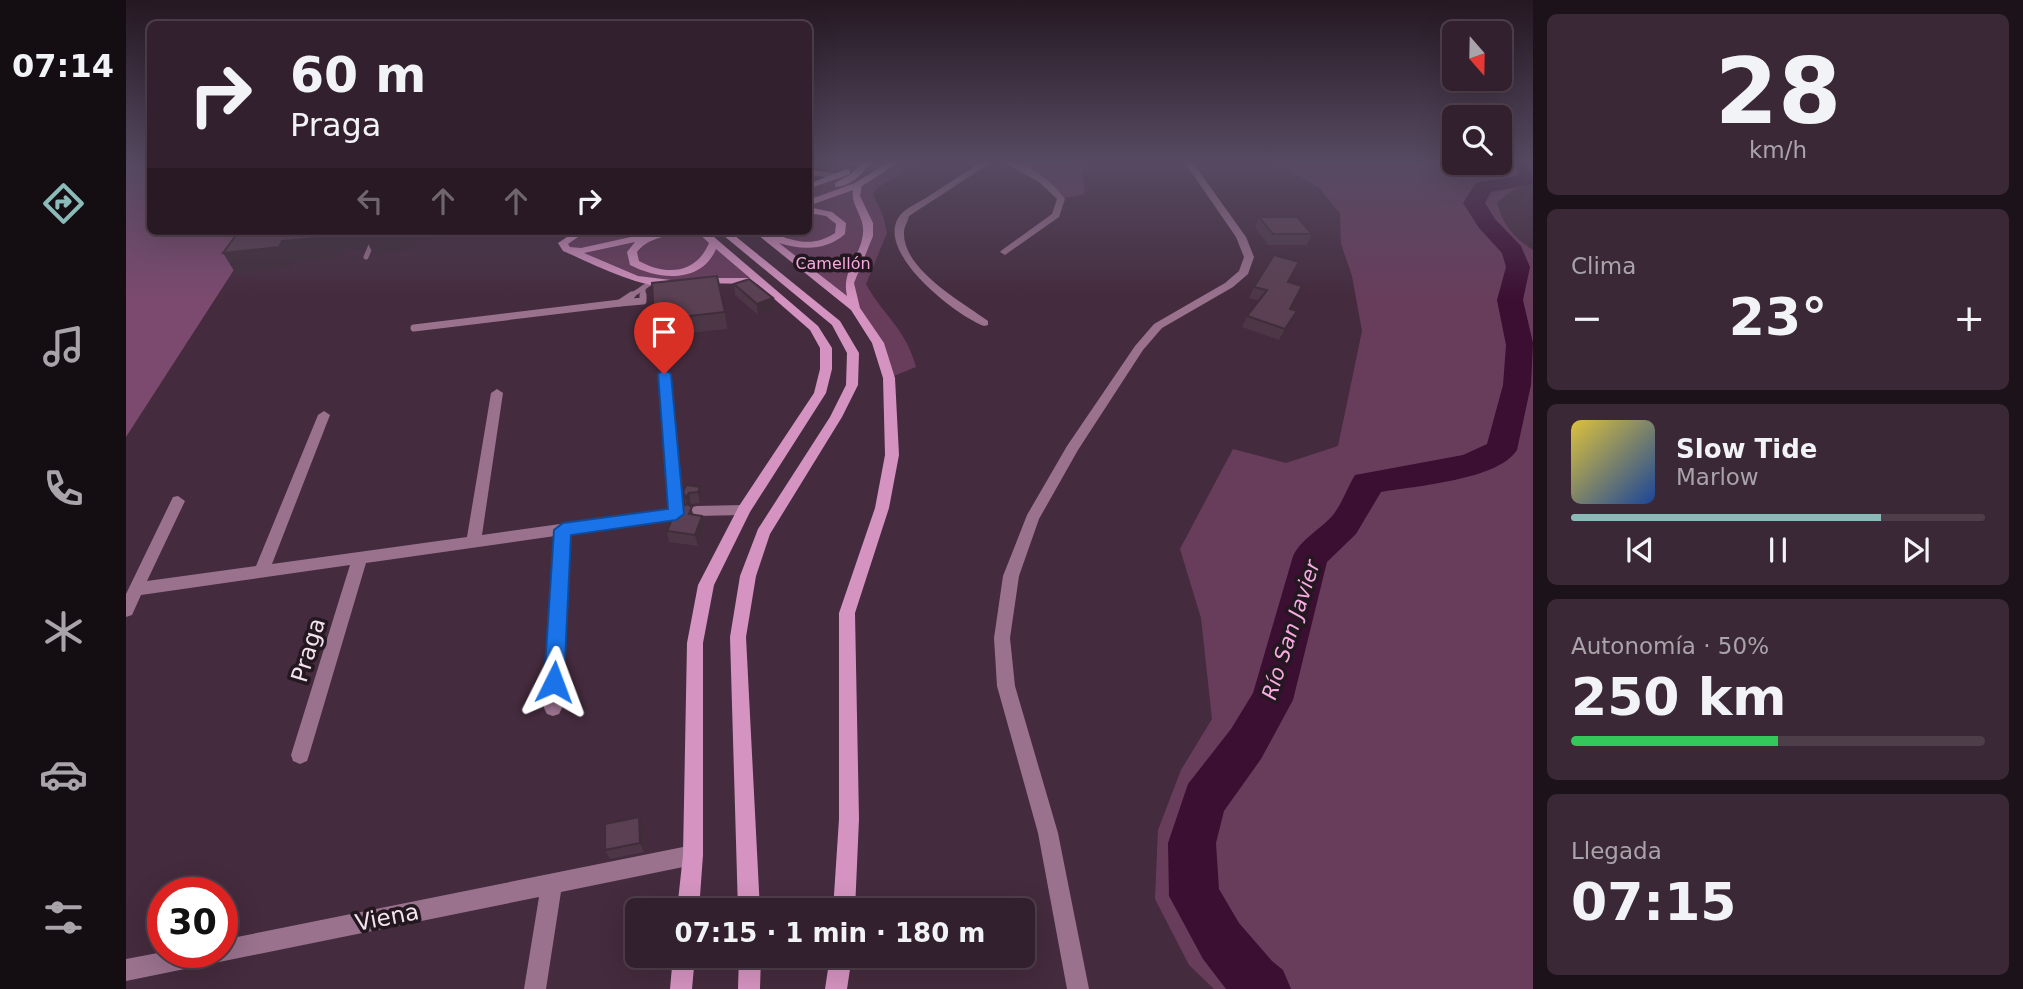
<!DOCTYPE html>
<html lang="es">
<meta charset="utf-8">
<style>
:root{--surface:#33202e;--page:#3b2836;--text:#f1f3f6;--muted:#a9a3aa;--line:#4e3e4a;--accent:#8bbbb9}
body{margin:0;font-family:"DejaVu Sans",sans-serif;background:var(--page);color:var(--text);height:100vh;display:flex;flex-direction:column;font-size:26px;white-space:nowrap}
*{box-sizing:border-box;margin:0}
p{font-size:23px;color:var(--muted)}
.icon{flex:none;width:38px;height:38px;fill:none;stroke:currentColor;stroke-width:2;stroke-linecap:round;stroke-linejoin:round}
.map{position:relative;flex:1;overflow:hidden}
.panel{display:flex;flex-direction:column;gap:14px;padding:14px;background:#1c1219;width:490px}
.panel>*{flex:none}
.top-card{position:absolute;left:21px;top:21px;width:665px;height:214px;border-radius:10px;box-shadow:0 7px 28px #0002,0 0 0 2px var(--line);background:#33202e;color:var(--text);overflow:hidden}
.needle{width:46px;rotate:160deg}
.tools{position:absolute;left:1316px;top:21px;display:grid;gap:14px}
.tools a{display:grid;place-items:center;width:70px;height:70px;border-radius:10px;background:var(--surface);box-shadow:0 7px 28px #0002,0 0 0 2px var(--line);font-size:35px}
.speed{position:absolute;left:21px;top:877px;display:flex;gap:14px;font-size:35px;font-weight:700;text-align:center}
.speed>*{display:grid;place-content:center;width:91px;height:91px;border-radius:50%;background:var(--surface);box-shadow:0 7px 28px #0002,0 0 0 2px var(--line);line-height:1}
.speed .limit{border:10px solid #d22;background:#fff;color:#111}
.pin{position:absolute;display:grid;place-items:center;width:60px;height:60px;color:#fff;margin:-72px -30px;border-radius:50% 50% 50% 0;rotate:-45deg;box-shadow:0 0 7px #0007}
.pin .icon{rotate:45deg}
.me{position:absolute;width:77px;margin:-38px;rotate:3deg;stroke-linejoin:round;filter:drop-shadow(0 0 5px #0008)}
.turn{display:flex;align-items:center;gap:24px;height:147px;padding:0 28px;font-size:32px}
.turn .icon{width:91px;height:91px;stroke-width:2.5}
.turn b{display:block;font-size:49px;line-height:60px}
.lanes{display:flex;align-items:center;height:66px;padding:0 28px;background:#0003;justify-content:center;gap:35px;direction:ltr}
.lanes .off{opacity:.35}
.big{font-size:52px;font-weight:800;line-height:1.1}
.panel .card{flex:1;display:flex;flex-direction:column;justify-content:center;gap:10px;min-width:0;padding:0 24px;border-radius:10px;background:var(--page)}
.panel .dial{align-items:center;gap:0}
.dial b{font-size:91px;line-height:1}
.song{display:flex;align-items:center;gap:21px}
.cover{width:84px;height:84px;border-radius:10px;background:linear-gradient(135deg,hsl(50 70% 55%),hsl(220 70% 35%))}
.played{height:7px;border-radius:4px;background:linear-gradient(90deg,var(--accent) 75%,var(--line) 75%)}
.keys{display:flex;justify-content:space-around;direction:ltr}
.heat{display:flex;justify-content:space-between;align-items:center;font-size:38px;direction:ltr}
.charge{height:10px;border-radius:5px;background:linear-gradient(90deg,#34c759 50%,var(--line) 0)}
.trip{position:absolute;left:499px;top:898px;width:410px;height:70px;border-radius:10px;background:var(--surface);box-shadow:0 7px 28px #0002,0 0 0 2px var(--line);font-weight:800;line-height:70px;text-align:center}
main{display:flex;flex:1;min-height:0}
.menu{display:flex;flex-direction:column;width:126px;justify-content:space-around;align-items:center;background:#140d12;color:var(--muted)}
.menu .icon{width:49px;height:49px}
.menu .current{color:var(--accent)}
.menu b{font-size:32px;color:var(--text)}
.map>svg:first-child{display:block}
</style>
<main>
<nav class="menu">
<b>07:14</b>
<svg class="icon current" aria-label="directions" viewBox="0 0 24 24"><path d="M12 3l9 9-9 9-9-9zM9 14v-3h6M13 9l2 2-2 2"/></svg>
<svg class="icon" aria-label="music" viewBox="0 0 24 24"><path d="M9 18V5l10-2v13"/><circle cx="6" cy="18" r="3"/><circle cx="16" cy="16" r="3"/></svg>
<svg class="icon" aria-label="phone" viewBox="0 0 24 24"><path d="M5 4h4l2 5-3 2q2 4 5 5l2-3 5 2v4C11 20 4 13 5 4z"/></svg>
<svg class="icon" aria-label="climate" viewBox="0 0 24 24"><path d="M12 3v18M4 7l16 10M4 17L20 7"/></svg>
<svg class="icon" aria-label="car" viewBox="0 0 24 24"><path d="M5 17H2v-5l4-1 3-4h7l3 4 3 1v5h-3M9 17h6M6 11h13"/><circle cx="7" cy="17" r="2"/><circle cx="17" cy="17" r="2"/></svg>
<svg class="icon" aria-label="filters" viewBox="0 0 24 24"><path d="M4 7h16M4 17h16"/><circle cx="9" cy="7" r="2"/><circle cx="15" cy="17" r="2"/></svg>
</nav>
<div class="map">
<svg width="1407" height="989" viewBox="0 0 1407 989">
<rect width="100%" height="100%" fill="#442b3d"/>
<g fill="#683d5c">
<path d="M726,160h73l-48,28 -4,6 10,22 4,17 -21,51c18,33 39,43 50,83l-27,11 -11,-35 -23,-35 -97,-77h50l1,-45 47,-19 -16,-3z"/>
<polygon points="898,160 952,160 955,163 959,194 935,199 927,187 882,163"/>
<path d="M1143,160h185v3l79,-3v22l-17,6 -19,14c5,22 17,36 36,48v739h-319l-25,-24 -34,-66 3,-69 23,-60 31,-51 -11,-101 -21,-69 53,-100 53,14 52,-17 24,-115 -10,-55 -11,-32 -1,-31 -22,-26z"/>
<polygon points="470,231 575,231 633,281 524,283 440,249 438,239"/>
</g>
<polygon fill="#7b4a6e" points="0,160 24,160 24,231 133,231 0,437"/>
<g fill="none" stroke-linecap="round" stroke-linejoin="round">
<path fill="#3b0f31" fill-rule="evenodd" d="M1385,160h20l2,24 -42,8 -6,11 10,16 26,27 9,21 -7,33 10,43 -2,42 -14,65c-19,30 -102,36 -136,42l-25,42 -29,28 -34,138 -32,59 -37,52 -8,32 3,46 20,34 33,38 11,9 8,19h-65l-23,-30 -34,-63 -1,-53 20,-59 43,-55 22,-36 40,-137c9,-18 27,-26 40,-41 10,-13 14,-27 22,-40l108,-20 24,-11 16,-59 3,-40 -9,-45 9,-33 -4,-14 -23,-25 -16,-25 13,-20 41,-7 2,-3z"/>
<g stroke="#9a728e" stroke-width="5">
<polyline points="682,172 710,176"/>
<polyline points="240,257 251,231"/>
<polyline points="517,288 517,297"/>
<polyline points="517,288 524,283"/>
<polyline points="503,297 517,288"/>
</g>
<g stroke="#9a728e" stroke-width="7">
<polyline points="506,295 494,303 517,301 517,295"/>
<polyline points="288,328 494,303"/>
</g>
<g fill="#9a728e" fill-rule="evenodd">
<path d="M859,160h10l-86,56c-1,5 -5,11 -5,16 -2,37 58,70 84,89v4l-4,1c-28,-10 -117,-79 -81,-114 6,-5 16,-10 23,-14 19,-13 39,-25 59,-38z"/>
<path d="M872,160c26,0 52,19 67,39l-6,18 -54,38 -5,-3 2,-2 50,-36 5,-15 -18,-17z"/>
<polygon points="1057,160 1065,160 1120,237 1128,257 1122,274 1107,287 1036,328 1017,350 952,450 913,519 893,576 884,638 889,686 932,833 963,989 941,989 912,833 871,686 868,638 877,576 901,515 941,446 1009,346 1028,324 1099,283 1113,271 1118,257 1110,237"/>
<polygon points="538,370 544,374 557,508 562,513 560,517 550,519 444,534 436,708 433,714 427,716 421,714 418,708 429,536 240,563 183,755 181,761 174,764 167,761 165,755 224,565 15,595 6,615 0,617 0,594 47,497 52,496 59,501 21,581 130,566 192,415 198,411 204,415 146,564 341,537 365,393 371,389 377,393 356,535 542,509 532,374"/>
<polygon points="618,505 625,510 618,515 571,516 566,515 564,511 566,507 571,506"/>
<polygon points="567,845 574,848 577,855 574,862 567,865 435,892 420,989 398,989 413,897 0,981 0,959 37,952 96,952 96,940"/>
</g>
<g fill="#d493c0" fill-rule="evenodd">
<path d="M739,160h9c-10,12 -23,27 -39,27v-4l15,-8z"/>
<path d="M766,160h10l-40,26 -2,10 13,27v13l-19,47 6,25 24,35 11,35 4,77 -10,53 -34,105 4,206 -4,91h-22l6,-91v-206l36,-105 10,-53 -2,-77 -11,-35 -21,-33 -98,-79h11l6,5 4,-2c23,8 40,13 61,-1l1,-9 -10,-8 -18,-3v-6l24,5 14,11 -1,11c-19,17 -43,16 -66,9l68,53c-6,-26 14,-39 16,-63 2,-16 -13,-28 -10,-43l-45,16v-6l47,-17z"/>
<polygon points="721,169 724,170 724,174 682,189 682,184"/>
<path d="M450,231h53l-5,3 -46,3 -10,7 2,3 11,1 77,-17h18c-14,8 -28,7 -39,21l2,9c27,15 57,13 70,-18l-13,-12h11l111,95 14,22v21l-6,24 -76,119 -36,73 -11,58v212l-4,55h-22l6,-55 4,-212 11,-58 41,-79 75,-113 6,-24v-21l-10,-18 -53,-46 -62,-1v-4l4,-1h51l-34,-29c-15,35 -57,31 -86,16l-3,-13 8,-10 -51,11 54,23 33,4 5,3c-21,14 -91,-23 -113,-32l-5,-8z"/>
<polygon points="592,231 603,231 714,321 733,353 732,385 716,417 644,534 630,576 620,637 634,910 612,910 604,637 614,576 632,529 704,417 720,385 721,353 706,325"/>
<polygon points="547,956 569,956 566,989 544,989"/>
<polygon points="613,956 635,956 634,989 612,989"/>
<polygon points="704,956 726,956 721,989 699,989"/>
</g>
</g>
<g fill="#4d3747">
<polygon points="1133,217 1186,234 1181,245 1142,245 1129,227"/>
<polygon points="1168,273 1163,282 1164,309 1171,311 1166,322 1153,340 1116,327 1121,316 1133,301 1123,298 1128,287"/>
<polygon points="608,284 648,309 632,315 609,295"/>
<polygon points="599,312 601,329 532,336 528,320"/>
<polygon points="574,487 576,498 574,503 565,504 564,506 568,515 578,528 572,546 543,542 541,531 560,505 557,492"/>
<polygon points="517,826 518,852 484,859 479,850"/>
</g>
<g fill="#3f2d39">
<polygon points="204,231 312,231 315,238 288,241 285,250 247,254 241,241 238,249 221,250 218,244 212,258 168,262 164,268 110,274 97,253"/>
<polygon points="647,298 648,309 632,315 631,304"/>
<polygon points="1171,311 1166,322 1153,340 1159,329"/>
<polygon points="574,487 576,498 574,503 572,492"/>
<polygon points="563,493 565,504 562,509 560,498"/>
<polygon points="576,516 578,528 572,546 569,535"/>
<polygon points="513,817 517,826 518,852 514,843"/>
</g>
<g fill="#5a4052" stroke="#3f2d39" stroke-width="2">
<polygon points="1133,217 1171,217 1186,234 1147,234"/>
<polygon points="113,231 204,231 201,237 156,241 153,247 97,253"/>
<polygon points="238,231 261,231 237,233"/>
<polygon points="1148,255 1173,262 1162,282 1176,286 1164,309 1171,311 1159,329 1121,316 1141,290 1128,287"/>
<polygon points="591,276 599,312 528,320 526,283"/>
<polygon points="623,279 647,298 631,304 608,284"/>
<polygon points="560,485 574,487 572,492 563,493 560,498 557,492"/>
<polygon points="561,504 566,507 563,514 576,516 569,535 541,531 550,510"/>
<polygon points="513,817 514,843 479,850 479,824"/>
</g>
<linearGradient id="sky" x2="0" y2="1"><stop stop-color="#251822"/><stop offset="0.54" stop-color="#564a62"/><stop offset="1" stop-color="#564a62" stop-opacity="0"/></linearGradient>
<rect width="1407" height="299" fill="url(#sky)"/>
<polygon fill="#1a73e8" stroke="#114b97" stroke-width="2" points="538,370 545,374 558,514 550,520 445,535 438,682 435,688 428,691 421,688 418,682 428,530 437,523 542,509 532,374"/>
<g text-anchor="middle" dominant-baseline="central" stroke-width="7" stroke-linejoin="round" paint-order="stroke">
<g font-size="16" fill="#f7aae0" stroke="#231820">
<text x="707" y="263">Camellón</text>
</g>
<g font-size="21" font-style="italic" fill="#f7abe1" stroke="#231820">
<text transform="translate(1165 630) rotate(-72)">Río San Javier</text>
</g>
<g font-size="23" fill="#f4e3ee" stroke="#231820">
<text transform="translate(182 650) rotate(-73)">Praga</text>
<text transform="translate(261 917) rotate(-11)">Viena</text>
</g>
</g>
</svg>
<div class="tools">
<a><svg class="needle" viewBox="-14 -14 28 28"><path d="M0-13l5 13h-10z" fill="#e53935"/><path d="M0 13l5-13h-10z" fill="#a9a3aa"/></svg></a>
<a><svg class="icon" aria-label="search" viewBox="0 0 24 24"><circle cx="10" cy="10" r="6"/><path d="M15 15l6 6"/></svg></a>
</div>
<div class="speed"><div class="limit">30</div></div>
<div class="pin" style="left:538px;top:374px;background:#d93025"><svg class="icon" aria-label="arrive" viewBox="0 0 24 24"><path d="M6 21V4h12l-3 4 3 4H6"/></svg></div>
<svg class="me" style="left:428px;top:682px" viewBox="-20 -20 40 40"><path d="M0-17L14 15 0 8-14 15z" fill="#1a73e8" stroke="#fff" stroke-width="4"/></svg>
<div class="trip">07:15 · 1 min · 180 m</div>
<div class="top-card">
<div class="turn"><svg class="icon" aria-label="right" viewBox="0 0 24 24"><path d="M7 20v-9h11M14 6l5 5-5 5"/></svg><div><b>60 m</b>Praga</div></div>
<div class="lanes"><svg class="icon off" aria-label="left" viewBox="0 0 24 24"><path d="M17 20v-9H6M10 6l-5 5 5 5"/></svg><svg class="icon off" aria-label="ahead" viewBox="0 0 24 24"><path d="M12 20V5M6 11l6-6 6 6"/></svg><svg class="icon off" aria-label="ahead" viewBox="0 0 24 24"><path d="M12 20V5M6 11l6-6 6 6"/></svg><svg class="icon" aria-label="right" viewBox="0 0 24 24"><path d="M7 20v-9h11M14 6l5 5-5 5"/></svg></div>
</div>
</div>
<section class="panel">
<div class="card dial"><b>28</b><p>km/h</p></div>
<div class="card"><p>Clima</p>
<div class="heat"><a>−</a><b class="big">23°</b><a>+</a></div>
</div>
<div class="card">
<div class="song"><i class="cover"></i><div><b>Slow Tide</b><p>Marlow</p></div></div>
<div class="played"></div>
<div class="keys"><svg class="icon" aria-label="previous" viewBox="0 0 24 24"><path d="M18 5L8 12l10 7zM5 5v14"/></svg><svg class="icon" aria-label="pause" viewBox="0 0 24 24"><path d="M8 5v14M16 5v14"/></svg><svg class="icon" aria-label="next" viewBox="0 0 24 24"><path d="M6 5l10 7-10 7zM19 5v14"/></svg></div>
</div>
<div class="card"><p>Autonomía · 50%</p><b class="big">250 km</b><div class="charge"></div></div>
<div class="card"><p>Llegada</p><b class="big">07:15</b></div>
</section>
</main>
